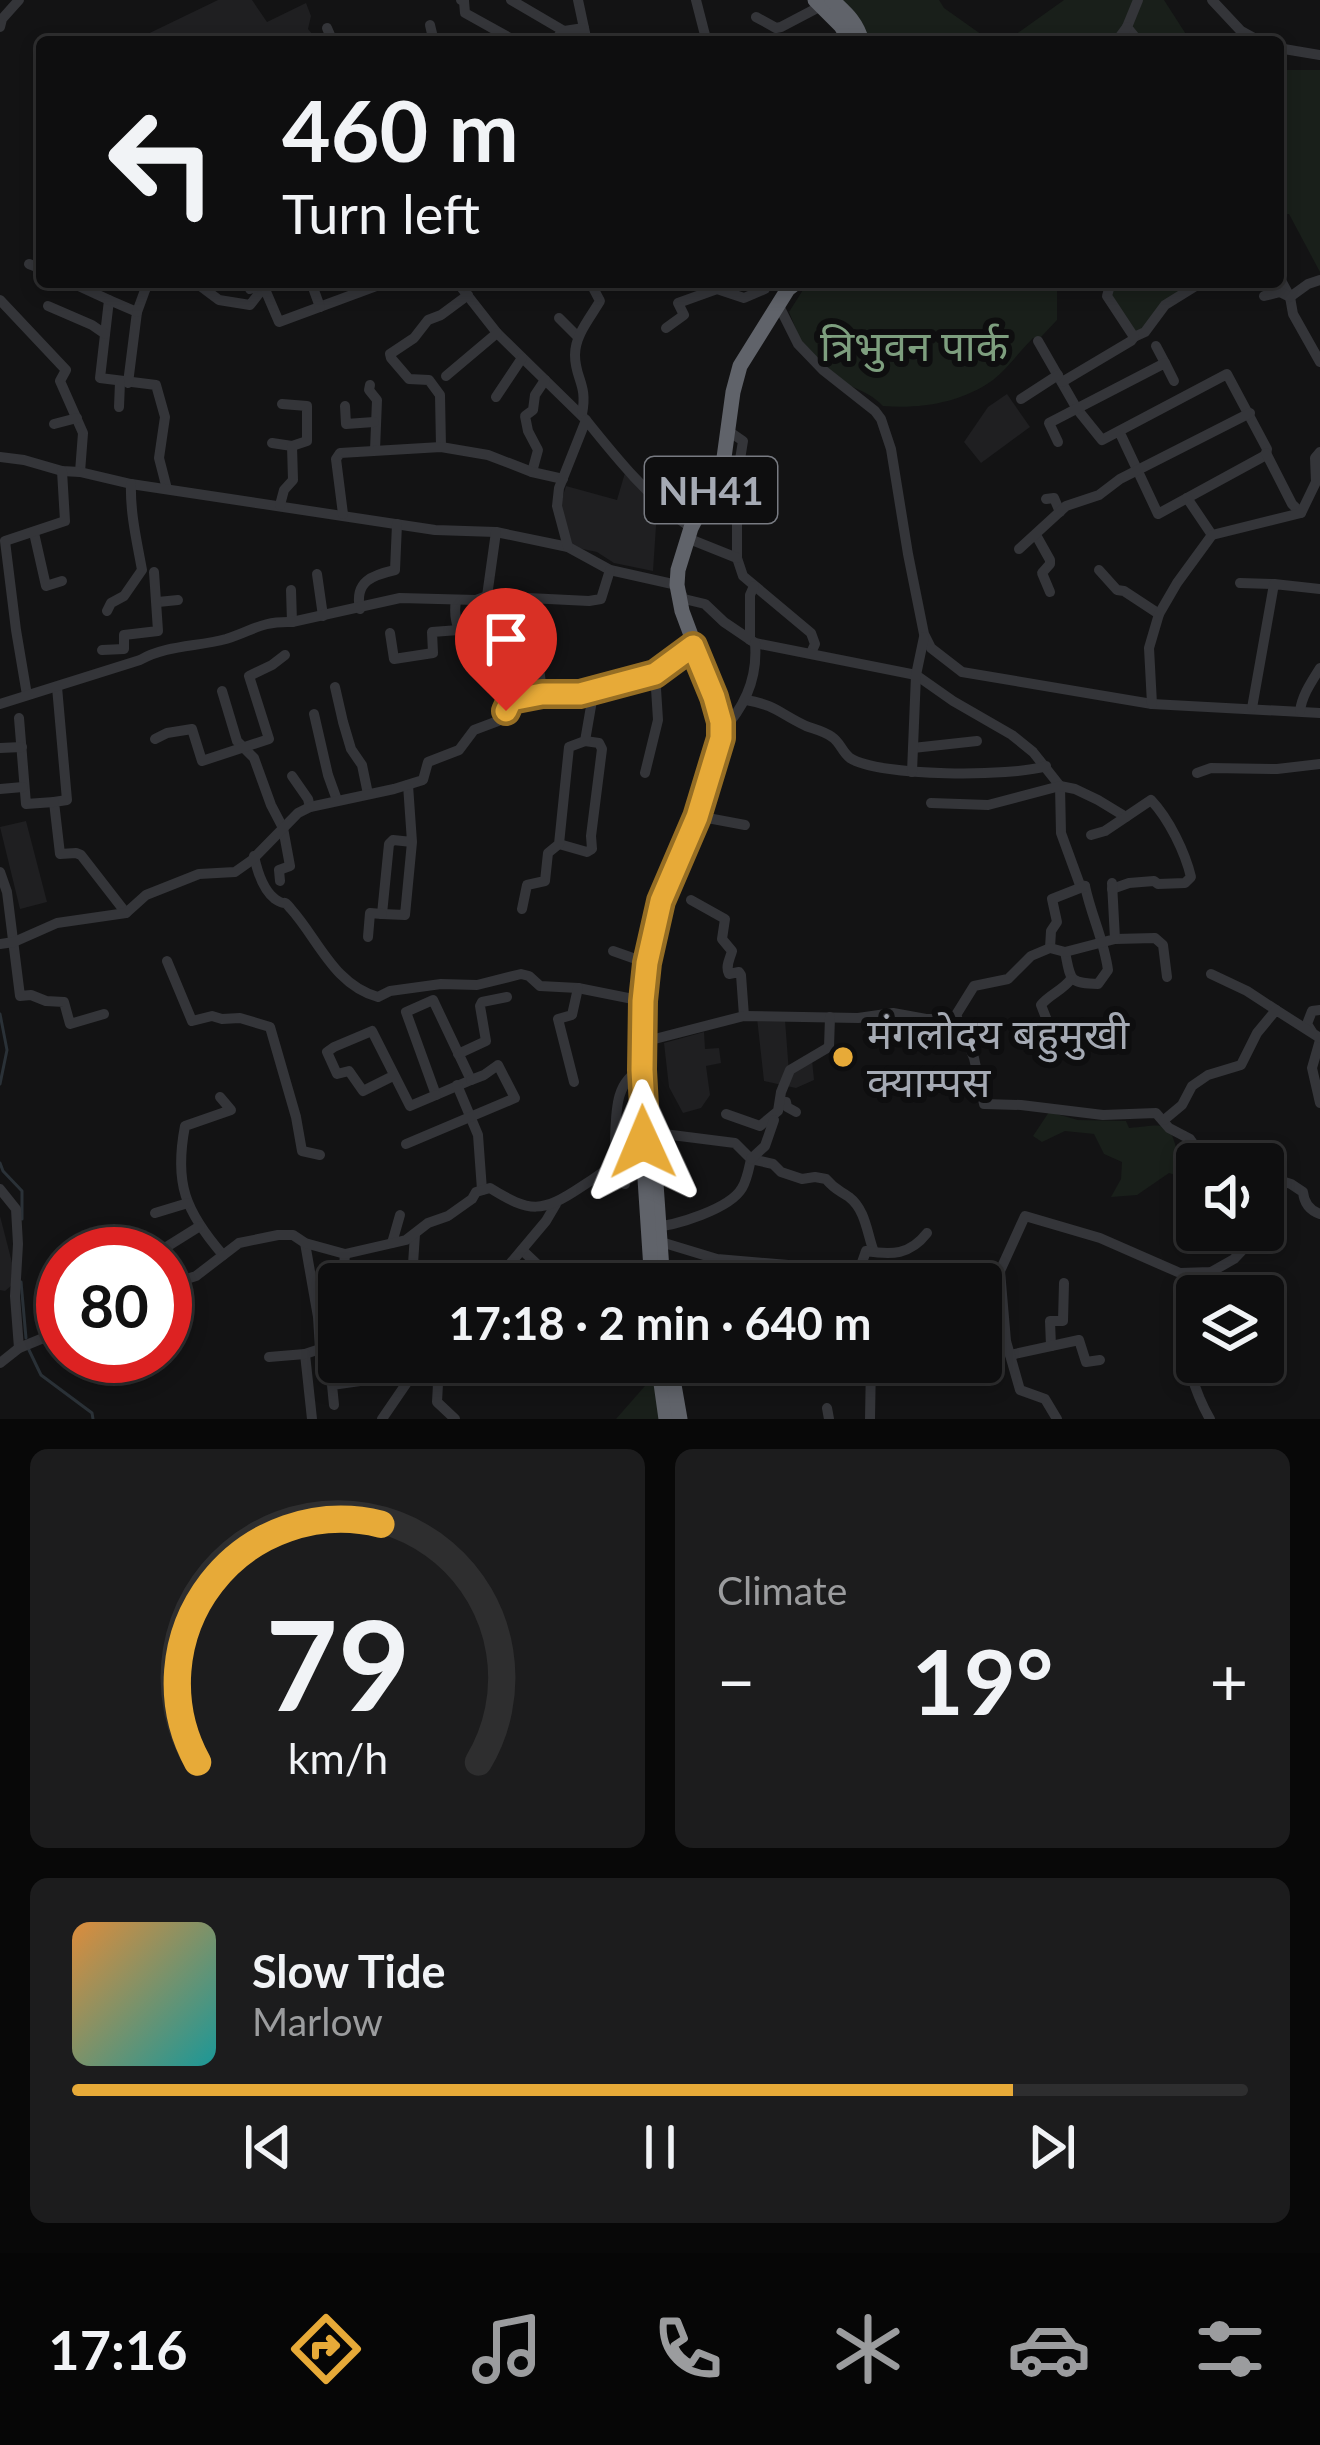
<!DOCTYPE html>
<meta charset="utf-8">
<style>
:root{--surface:#0e0e0f;--page:#1c1c1d;--text:#f1f3f6;--muted:#9b9c9e;--line:#2e2e2f;--accent:#e7aa38}
body{margin:0;font-family:Lato,"Noto Sans Devanagari",sans-serif;background:var(--page);color:var(--text);height:100vh;display:flex;flex-direction:column;font-size:45px;white-space:nowrap}
*{box-sizing:border-box;margin:0}
p{font-size:39px;color:var(--muted)}
.icon{flex:none;width:66px;height:66px;fill:none;stroke:currentColor;stroke-width:2;stroke-linecap:round;stroke-linejoin:round}
.map{position:relative;height:1419px;overflow:hidden}
.details{display:flex;flex-direction:column;gap:30px;padding:30px;background:#080808;flex:1}
.details>*{flex:none}
.top-card{position:absolute;left:36px;top:36px;width:1248px;height:252px;border-radius:12px;box-shadow:0 6px 18px #0003,0 0 0 3px var(--line);background:#0e0e0f;color:var(--text);overflow:hidden}
.controls{position:absolute;left:1176px;top:1143px;display:grid;gap:24px}
.controls a{display:grid;place-items:center;width:108px;height:108px;border-radius:12px;background:var(--surface);box-shadow:0 6px 18px #0003,0 0 0 3px var(--line);font-size:60px}
.speed{position:absolute;left:36px;top:1227px;display:flex;gap:24px;font-size:60px;font-weight:700;text-align:center}
.speed>*{display:grid;place-content:center;width:156px;height:156px;border-radius:50%;background:var(--surface);box-shadow:0 6px 18px #0003,0 0 0 3px var(--line);line-height:1}
.speed .limit{border:18px solid #d22;background:#fff;color:#111}
.pin{position:absolute;display:grid;place-items:center;width:102px;height:102px;color:#fff;margin:-123px -51px;border-radius:50% 50% 50% 0;rotate:-45deg;box-shadow:0 0 12px #0007}
.pin .icon{rotate:45deg}
.me{position:absolute;width:132px;margin:-66px;rotate:359deg;stroke-linejoin:round;filter:drop-shadow(0 0 9px #0008)}
.turn{display:flex;align-items:center;gap:42px;height:252px;padding:0 48px;font-size:54px}
.turn .icon{width:156px;height:156px;stroke-width:2.5}
.turn b{display:block;font-size:84px;line-height:102px}
.big{font-size:90px;font-weight:700;line-height:1.1}
.details .widget{flex:1;display:flex;flex-direction:column;justify-content:center;gap:18px;min-width:0;padding:0 42px;border-radius:18px;background:var(--page)}
.details .dial{align-items:center;gap:0}
.dial svg{height:312px;overflow:visible;fill:none;stroke:var(--line);stroke-width:7;stroke-linecap:round;text-anchor:middle}
.dial text{fill:var(--text);stroke:none}
.song{display:flex;align-items:center;gap:36px}
.cover{width:144px;height:144px;border-radius:18px;background:linear-gradient(135deg,hsl(30 70% 55%),hsl(180 70% 35%))}
.played{height:12px;border-radius:6px;background:linear-gradient(90deg,var(--accent) 80%,var(--line) 80%)}
.keys{display:flex;justify-content:space-around;direction:ltr}
.heat{display:flex;justify-content:space-between;align-items:center;font-size:66px;direction:ltr}
.details .tiles{flex:1;display:grid;gap:30px;grid-template-columns:1fr 1fr}
.widget:last-child{grid-column:span 2}
.trip{position:absolute;left:318px;top:1263px;width:684px;height:120px;border-radius:12px;background:var(--surface);box-shadow:0 6px 18px #0003,0 0 0 3px var(--line);font-weight:700;line-height:120px;text-align:center}
.tabs{display:flex;height:192px;justify-content:space-around;align-items:center;background:#060606;color:var(--muted)}
.tabs .icon{width:84px;height:84px}
.tabs .on{color:var(--accent)}
.tabs b{font-size:54px;color:var(--text)}
.map>svg:first-child{display:block}
</style>
<div class="map">
<svg width="1320" height="1419" viewBox="0 0 1320 1419">
<rect width="100%" height="100%" fill="#131314"/>
<g fill="#1f1f21">
<polygon points="218,0 252,0 267,22 306,3 311,16 308,29 319,42 131,42"/>
<polygon points="1007,394 1030,427 981,463 964,442 988,407"/>
<polygon points="627,466 658,496 653,571 614,563 597,552 573,547 560,506 566,486 617,500"/>
<polygon points="26,821 47,902 20,909 0,827"/>
<polygon points="757,1018 785,1020 789,1073 812,1060 814,1080 796,1088 764,1081"/>
<polygon points="704,1032 705,1049 719,1048 721,1063 706,1066 710,1095 701,1108 683,1113 669,1087 664,1043"/>
<polygon points="0,1216 16,1278 12,1285 5,1291 0,1290"/>
</g>
<g fill="#191f1a">
<polygon points="829,0 939,0 944,8 992,42 867,42"/>
<polygon points="1064,0 1164,0 1191,42 1005,42"/>
<polygon points="1278,70 1320,70 1320,272 1289,214 1278,215"/>
<path d="M808,282h249v38l-16,17 -8,1c-13,13 -26,31 -40,42 -32,23 -73,29 -110,26 -17,-18 -40,-20 -60,-35 -19,-14 -25,-38 -34,-59z"/>
<polygon points="1114,282 1189,282 1134,337 1107,296"/>
<path d="M1049,1112l29,8 48,1 3,7c35,-3 41,-10 49,28l16,-3 7,11h-4v26l-12,-12 -16,-5 -32,22 -26,2 10,-18 1,-17 -18,-8 -10,-20 -29,-3 -23,11 -9,-6z"/>
<polygon points="666,1362 685,1419 616,1419"/>
</g>
<g fill="none" stroke-linecap="round" stroke-linejoin="round">
<g stroke="#2a3137" stroke-width="3">
<polyline points="0,1014 7,1050 0,1084"/>
<polyline points="0,1163 3,1171 22,1191 22,1219"/>
<polyline points="21,1282 26,1338"/>
<polyline points="28,1348 41,1375 92,1413 93,1419"/>
</g>
<g stroke="#343539" stroke-width="10">
<polyline points="461,0 464,1 465,13 517,42"/>
<polyline points="511,0 564,31"/>
<polyline points="578,0 584,28"/>
<polyline points="696,0 705,35 703,42"/>
<polyline points="1138,0 1127,27 1139,42"/>
<polyline points="1212,0 1241,31 1261,42"/>
<polyline points="756,17 776,28 781,27 821,6"/>
<polyline points="430,25 434,42"/>
<polyline points="0,27 2,19 19,0"/>
<polyline points="327,28 333,42"/>
<polyline points="552,42 564,31 584,28 587,42"/>
<polyline points="1116,42 1127,27"/>
<polyline points="1278,48 1320,55"/>
<polyline points="29,264 42,269"/>
<polyline points="1278,275 1290,297 1293,314 1320,362"/>
<polyline points="70,282 109,300 100,378 156,385 165,417 159,458 167,489"/>
<polyline points="195,282 219,300 250,305 264,287 279,322 387,282"/>
<polyline points="247,282 250,289 276,282"/>
<polyline points="311,282 320,307"/>
<polyline points="457,282 497,333 586,420"/>
<polyline points="1264,296 1280,292 1290,297 1308,284 1320,280"/>
<polyline points="0,300 66,370 60,381 83,433 80,472"/>
<polyline points="109,300 137,312 128,383"/>
<polyline points="778,304 798,344 823,370 875,411 881,419 891,449 908,554 924,634 931,648 962,672 1152,704 1320,713"/>
<polyline points="48,306 92,325 105,334"/>
<polyline points="137,312 148,282"/>
<polyline points="559,318 578,337"/>
<polyline points="666,328 684,315 678,303 717,289 744,298 765,289 761,282"/>
<polyline points="1134,337 1145,332 1165,305 1194,287"/>
<polyline points="1038,341 1077,409 1102,440 1227,374 1267,449 1266,455 1158,514 1119,431"/>
<polyline points="1156,346 1165,363"/>
<polyline points="446,376 497,333"/>
<polyline points="1062,382 1131,341 1134,337 1107,296 1111,282"/>
<polyline points="370,385 369,390 377,400 375,450"/>
<polyline points="496,397 522,358"/>
<polyline points="1021,399 1058,375"/>
<polyline points="345,406 346,424 374,422"/>
<polyline points="119,407 120,382"/>
<path d="M582,414c6,-30 -7,-35 -7,-59 0,-20 15,-37 25,-54l-10,-19"/>
<polyline points="54,424 77,418"/>
<polyline points="727,430 743,441 737,478 737,558 743,576 811,633 815,644 811,653"/>
<polyline points="1058,442 1049,423 1165,363 1174,381"/>
<polyline points="272,443 292,446"/>
<polyline points="441,447 440,395 429,380 409,379 391,358 390,354 414,338 428,320 441,315 468,295"/>
<polyline points="1266,453 1292,504 1301,513"/>
<path d="M0,457l24,3 38,11 18,1 51,12 304,46 61,2 72,15 42,23 67,15 7,14 21,5 19,18 31,21 161,32 37,26 59,34 21,17 27,34 1,47 19,52 5,1c6,29 19,54 23,84l-10,14c-30,-1 -27,-4 -33,-32"/>
<polyline points="532,472 538,450 528,431 525,416 533,410 535,395 545,380"/>
<polyline points="1187,498 1212,535"/>
<polyline points="1046,499 1054,498 1060,512"/>
<polyline points="280,505 284,490 293,480 292,446 307,441 307,406 282,404"/>
<polyline points="343,514 336,459 340,453 441,447 488,455 532,472 563,479"/>
<polyline points="34,533 46,586 62,581"/>
<polyline points="1036,535 1050,560 1050,564 1042,573 1050,592"/>
<polyline points="687,538 737,558"/>
<path d="M568,547l-11,-41 2,-18 27,-68c32,40 63,78 105,108"/>
<polyline points="1019,549 1066,506 1099,495 1120,479 1250,413"/>
<polyline points="1099,570 1117,590 1124,591 1159,614"/>
<polyline points="317,574 323,616"/>
<polyline points="1240,583 1274,584"/>
<polyline points="291,590 292,622"/>
<polyline points="487,596 496,532"/>
<polyline points="498,596 500,668 503,672 531,672 540,675 542,694"/>
<path d="M456,600c-4,23 7,37 11,60"/>
<polyline points="158,602 178,600"/>
<path d="M360,609c-6,-28 13,-34 35,-39l2,-46"/>
<path d="M107,611l4,-8 13,-7 18,-26c-5,-28 -12,-57 -11,-86"/>
<polyline points="390,633 394,659 433,653 432,632 459,630"/>
<polyline points="750,640 750,595 754,586"/>
<polyline points="102,650 124,649 124,635 158,631 154,572"/>
<polyline points="57,687 67,800 54,802 60,854 76,853 81,855 126,913"/>
<polyline points="335,687 343,722 351,749 362,765 368,794"/>
<polyline points="222,691 237,741 254,758 271,805 283,828 290,866 279,870 280,881"/>
<polyline points="27,695 16,630 5,541 65,521 62,471"/>
<path d="M746,700c30,5 34,14 60,26 8,3 18,5 26,11 8,5 10,15 18,21 29,19 162,19 196,8"/>
<path d="M0,704l140,-44c27,-15 56,-13 86,-21 27,-8 34,-18 66,-17l108,-24 76,2 11,-4 102,5 12,-2 9,-29"/>
<polyline points="1152,704 1149,648 1159,614 1177,583 1212,535 1301,513 1316,482 1315,458 1320,452"/>
<polyline points="1252,708 1274,584 1320,589"/>
<path d="M1300,711c2,-16 12,-30 20,-43"/>
<polyline points="314,714 328,775 337,800"/>
<polyline points="19,718 26,804 54,802"/>
<path d="M721,732c24,-25 37,-54 34,-89"/>
<polyline points="155,739 167,733 192,729 202,761 269,739 249,676 272,665 285,655"/>
<polyline points="0,748 22,747"/>
<polyline points="913,748 977,741"/>
<polyline points="912,772 916,675 924,637"/>
<polyline points="645,773 658,720 655,673"/>
<polyline points="1197,773 1211,768 1277,769 1320,764"/>
<polyline points="292,776 308,799 310,807"/>
<polyline points="408,785 412,842 405,915 382,914 389,844 393,840 412,842"/>
<polyline points="0,789 23,787"/>
<polyline points="931,803 988,805 1060,786 1075,789 1098,800 1126,817"/>
<polyline points="697,816 745,825"/>
<path d="M1091,835l14,-4 46,-31c18,19 34,52 40,77l-6,6 -27,1 -4,-3 -25,2 -17,6"/>
<polyline points="559,844 587,852 592,849 591,836 602,749 599,743 585,741"/>
<path d="M254,856c3,14 9,34 21,43 13,9 6,-2 16,10 27,30 43,76 87,88l12,-6 51,-7 36,1 44,-11 8,2 11,10 38,2 65,13"/>
<polyline points="0,872 7,892 20,996 31,995 46,1001 64,1002 70,1024 104,1014"/>
<path d="M691,900l34,19 -3,20 10,12c-2,8 -7,15 -3,23l10,-2 2,3 3,41"/>
<polyline points="522,909 527,885 545,881 548,853 559,844 569,747 585,741 594,689"/>
<polyline points="368,937 370,913 382,914"/>
<polyline points="1115,939 1155,938 1163,945 1167,977"/>
<polyline points="0,944 14,942 57,923 126,913 146,895 199,874 235,872 252,860 298,813 310,807 394,789 423,780 428,762 459,750 474,730 498,721 511,700 542,694 580,694 655,673 693,646"/>
<polyline points="1050,948 1051,931 1057,922 1052,899 1085,886"/>
<polyline points="613,951 647,963"/>
<polyline points="167,961 192,1021 212,1016 222,1019 240,1018 270,1027 296,1117 302,1151 320,1155"/>
<polyline points="1211,974 1247,991 1276,1010"/>
<polygon points="433,1000 471,1080 436,1095 406,1012"/>
<polyline points="956,1015 974,1058 984,1104 1021,1105 1103,1115 1156,1113 1169,1128 1190,1139 1207,1164"/>
<path d="M1050,1028l-9,-23c9,-11 21,-14 30,-26"/>
<polyline points="1312,1032 1307,1024 1312,1011 1320,1010"/>
<polyline points="1320,1040 1312,1068 1320,1103"/>
<polyline points="643,1042 744,1016 858,1018 893,1013 926,1019 942,1019 956,1015 974,986 1008,979 1031,956 1050,948 1065,952 1115,939 1112,883"/>
<polyline points="458,1054 486,1041 480,1006 482,1002 507,997"/>
<polyline points="393,1076 363,1091 349,1071 337,1074 327,1052 334,1047 372,1031 410,1106 436,1095"/>
<polyline points="574,1082 558,1019 572,1015 578,988"/>
<polyline points="457,1085 478,1135 482,1190"/>
<path d="M220,1097l11,13 -46,16c-11,57 0,85 38,129"/>
<polyline points="782,1102 786,1102 787,1107 796,1112"/>
<polyline points="726,1114 760,1126 778,1111 781,1092 790,1070 829,1047 830,1017"/>
<polyline points="1164,1120 1182,1105 1192,1086 1208,1075 1241,1065 1257,1033 1276,1010 1320,1038"/>
<path d="M648,1132l87,11 16,16c-2,9 -4,21 -9,29 -12,21 -67,38 -90,39"/>
<polyline points="406,1144 515,1098 498,1065 484,1075 471,1080"/>
<path d="M751,1159l22,5 8,8 21,7 13,-2 11,2c9,11 13,11 23,18 17,13 18,37 25,55"/>
<polyline points="751,1159 765,1146 774,1120"/>
<polyline points="610,1168 625,1184"/>
<path d="M1263,1175l28,9 12,8c1,11 6,18 17,22"/>
<polyline points="0,1189 16,1209 18,1244 15,1296 19,1348"/>
<polyline points="155,1213 188,1203"/>
<polyline points="661,1242 717,1259 859,1271 894,1280 939,1273 1000,1271"/>
<polyline points="305,1243 318,1317 320,1349 305,1354 312,1419"/>
<polyline points="392,1243 400,1215"/>
<polyline points="168,1246 200,1226"/>
<polyline points="522,1250 558,1284"/>
<polyline points="345,1254 344,1266 353,1284"/>
<polyline points="413,1264 415,1234"/>
<path d="M859,1271l7,-20c26,4 44,4 61,-18"/>
<polyline points="493,1284 546,1221 556,1204"/>
<path d="M165,1286l31,-10 43,-33 39,-8h15l12,8 40,11 61,-14 22,-17 20,-7 24,-17 4,-7 14,-4c40,25 52,25 91,-1 11,-7 22,-14 32,-23 6,-30 -6,-81 29,-94"/>
<polyline points="1205,1296 1211,1272"/>
<path d="M1197,1308c-4,6 -8,10 -11,17 -8,21 12,74 24,94"/>
<polyline points="1051,1346 1050,1321 1063,1321 1064,1283"/>
<polyline points="320,1349 339,1348"/>
<polyline points="1010,1355 1079,1340 1086,1362 1100,1360"/>
<polyline points="269,1357 305,1354"/>
<polyline points="0,1363 19,1348 41,1339 63,1318"/>
<polyline points="417,1368 438,1384 437,1402 455,1419"/>
<polyline points="671,1368 705,1362"/>
<polyline points="334,1405 332,1385 360,1381 357,1362"/>
<polyline points="827,1408 829,1419"/>
<polyline points="382,1419 421,1362"/>
<polyline points="870,1419 871,1362"/>
<polyline points="1057,1419 1045,1399 1020,1390 1006,1341 1000,1271 1025,1216 1100,1238 1180,1273 1211,1272 1234,1259 1251,1241 1251,1230"/>
</g>
<g stroke="#60636a" stroke-width="15">
<polyline points="815,0 841,26 851,42"/>
<path d="M832,0c14,13 25,22 30,42"/>
<polyline points="655,1169 663,1284"/>
<polyline points="652,1284 643,1149 644,981 661,901 697,816 718,752 721,732 714,697 682,611 677,585 678,570 691,528 723,465 733,392 740,366 788,289 797,282"/>
<polyline points="658,1362 666,1419"/>
<polyline points="670,1362 680,1419"/>
</g>
</g>
<g fill="none" stroke-linecap="round" stroke-linejoin="round">
<defs>
<polyline id="route" points="506,711 511,700 542,694 580,694 655,674 693,646 714,697 721,722 721,738 697,817 661,901 647,963 643,1001 642,1070 645,1125 643,1142"/>
</defs>
<use href="#route" stroke="#966e24" stroke-width="30"/>
<use href="#route" stroke="#e7aa38" stroke-width="21"/>
</g>
<circle fill="#e7aa38" stroke="#0e0e0f" stroke-width="4.5" cx="843" cy="1057" r="12"/>
<g text-anchor="middle" dominant-baseline="central" stroke-width="12" stroke-linejoin="round" paint-order="stroke">
<rect fill="#0e0e0f" stroke="#787b82" stroke-width="3" x="645" y="457" width="132" height="66" rx="9"/>
<g font-size="39" font-weight="bold" fill="#a5aab4">
<text x="711" y="490">NH41</text>
</g>
<g font-size="42" fill="#7d9e7e" stroke="#0e0e0f">
<text x="914" y="345">त्रिभुवन पार्क</text>
</g>
<g font-size="42" fill="#a5aab4" stroke="#0e0e0f" text-anchor="start">
<text x="867" y="1033">मंगलोदय बहुमुखी<tspan x="867" dy="48">क्याम्पस</tspan></text>
</g>
</g>
</svg>
<div class="controls">
<a><svg class="icon" aria-label="sound" viewBox="0 0 24 24"><path d="M4 9h4l5-4v14l-5-4H4zM17 9q2 3 0 6"/></svg></a>
<a><svg class="icon" aria-label="layers" viewBox="0 0 24 24"><path d="M12 4l9 5-9 5-9-5zM3 14l9 5 9-5"/></svg></a>
</div>
<div class="speed"><div class="limit">80</div></div>
<div class="pin" style="left:506px;top:711px;background:#d93025"><svg class="icon" aria-label="arrive" viewBox="0 0 24 24"><path d="M6 21V4h12l-3 4 3 4H6"/></svg></div>
<svg class="me" style="left:643px;top:1142px" viewBox="-20 -20 40 40"><path d="M0-17L14 15 0 8-14 15z" fill="#e7aa38" stroke="#fff" stroke-width="4"/></svg>
<div class="trip">17:18 · 2 min · 640 m</div>
<div class="top-card">
<div class="turn"><svg class="icon" aria-label="left" viewBox="0 0 24 24"><path d="M17 20v-9H6M10 6l-5 5 5 5"/></svg><div><b>460 m</b>Turn left</div></div>
</div>
</div>
<section class="details">
<div class="tiles">
<div class="widget dial"><svg viewBox="0 0 100 80">
<path d="M14 69A42 42 0 1 1 86 69"/>
<path d="M14 69A42 42 0 0 1 61 8" stroke="#e7aa38"/>
<text x="50" y="56" font-size="32" font-weight="700">79</text>
<text x="50" y="72" font-size="11">km/h</text>
</svg></div>
<div class="widget"><p>Climate</p>
<div class="heat"><a>−</a><b class="big">19°</b><a>+</a></div>
</div>
<div class="widget">
<div class="song"><i class="cover"></i><div><b>Slow Tide</b><p>Marlow</p></div></div>
<div class="played"></div>
<div class="keys"><svg class="icon" aria-label="previous" viewBox="0 0 24 24"><path d="M18 5L8 12l10 7zM5 5v14"/></svg><svg class="icon" aria-label="pause" viewBox="0 0 24 24"><path d="M8 5v14M16 5v14"/></svg><svg class="icon" aria-label="next" viewBox="0 0 24 24"><path d="M6 5l10 7-10 7zM19 5v14"/></svg></div>
</div>
</div>
</section>
<nav class="tabs">
<b>17:16</b>
<svg class="icon on" aria-label="directions" viewBox="0 0 24 24"><path d="M12 3l9 9-9 9-9-9zM9 14v-3h6M13 9l2 2-2 2"/></svg>
<svg class="icon" aria-label="music" viewBox="0 0 24 24"><path d="M9 18V5l10-2v13"/><circle cx="6" cy="18" r="3"/><circle cx="16" cy="16" r="3"/></svg>
<svg class="icon" aria-label="phone" viewBox="0 0 24 24"><path d="M5 4h4l2 5-3 2q2 4 5 5l2-3 5 2v4C11 20 4 13 5 4z"/></svg>
<svg class="icon" aria-label="climate" viewBox="0 0 24 24"><path d="M12 3v18M4 7l16 10M4 17L20 7"/></svg>
<svg class="icon" aria-label="car" viewBox="0 0 24 24"><path d="M5 17H2v-5l4-1 3-4h7l3 4 3 1v5h-3M9 17h6M6 11h13"/><circle cx="7" cy="17" r="2"/><circle cx="17" cy="17" r="2"/></svg>
<svg class="icon" aria-label="filters" viewBox="0 0 24 24"><path d="M4 7h16M4 17h16"/><circle cx="9" cy="7" r="2"/><circle cx="15" cy="17" r="2"/></svg>
</nav>
